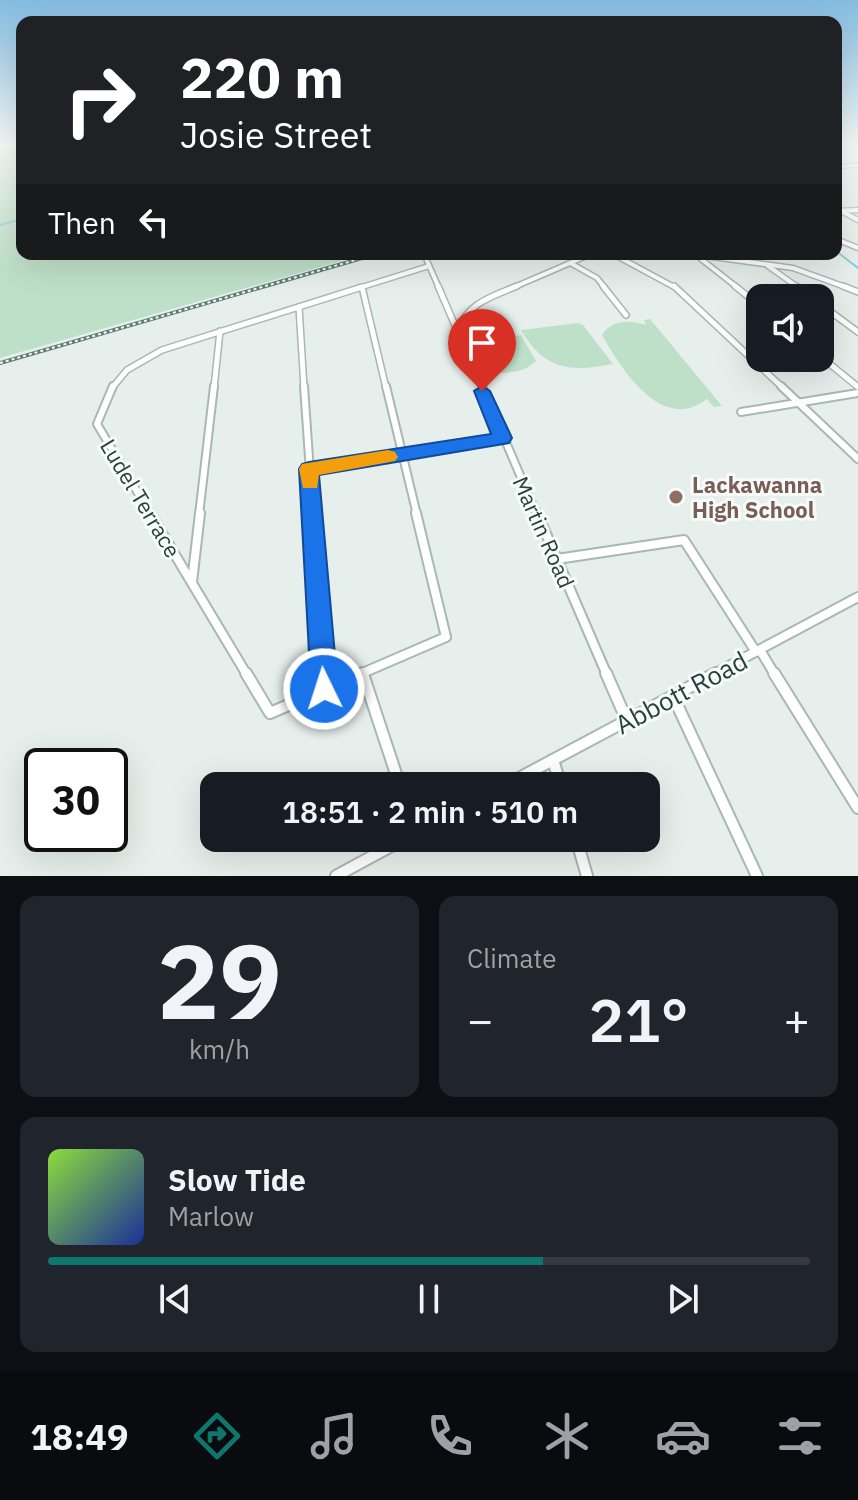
<!DOCTYPE html>
<meta charset="utf-8">
<style>
:root{--surface:#171b24;--page:#20242c;--text:#f1f3f6;--muted:#9ea1a6;--line:#363941;--accent:#0f766e}
body{margin:0;font-family:"IBM Plex Sans",sans-serif;background:var(--page);color:var(--text);height:100vh;display:flex;flex-direction:column;font-size:30px;white-space:nowrap}
*{box-sizing:border-box;margin:0}
p{font-size:26px;color:var(--muted)}
.icon{flex:none;width:44px;height:44px;fill:none;stroke:currentColor;stroke-width:2;stroke-linecap:round;stroke-linejoin:round}
.map{position:relative;height:876px;overflow:hidden}
.side{display:flex;flex-direction:column;gap:20px;padding:20px;background:#0d0f14;flex:1}
.side>*{flex:none}
.banner{position:absolute;left:16px;top:16px;width:826px;height:244px;border-radius:16px;box-shadow:0 8px 32px #0002;background:#202124;color:#fff;overflow:hidden}
.controls{position:absolute;left:746px;top:284px;display:grid;gap:16px}
.controls a{display:grid;place-items:center;width:88px;height:88px;border-radius:16px;background:var(--surface);box-shadow:0 8px 32px #0002;font-size:40px}
.speed{position:absolute;left:24px;top:748px;display:flex;gap:16px;font-size:40px;font-weight:700;text-align:center}
.speed>*{display:grid;place-content:center;width:104px;height:104px;border-radius:50%;background:var(--surface);box-shadow:0 8px 32px #0002;line-height:1}
.speed .limit{border:4px solid #111;border-radius:12px;background:#fff;color:#111}
.pin{position:absolute;display:grid;place-items:center;width:68px;height:68px;color:#fff;margin:-82px -34px;border-radius:50% 50% 50% 0;rotate:-45deg;box-shadow:0 0 8px #0007}
.pin .icon{rotate:45deg}
.me{position:absolute;width:88px;margin:-44px;rotate:356deg;stroke-linejoin:round;filter:drop-shadow(0 0 6px #0008)}
.turn{display:flex;align-items:center;gap:28px;height:168px;padding:0 32px;font-size:36px}
.turn .icon{width:104px;height:104px;stroke-width:2.5}
.turn b{display:block;font-size:56px;line-height:68px}
.then{display:flex;align-items:center;height:76px;padding:0 32px;background:#0003;gap:16px;font-size:30px}
.big{font-size:60px;font-weight:600;line-height:1.1}
.side .widget{flex:1;display:flex;flex-direction:column;justify-content:center;gap:12px;min-width:0;padding:0 28px;border-radius:16px;background:var(--page)}
.side .dial{align-items:center;gap:0}
.dial b{font-size:104px;line-height:1}
.song{display:flex;align-items:center;gap:24px}
.cover{width:96px;height:96px;border-radius:12px;background:linear-gradient(135deg,hsl(90 70% 55%),hsl(230 70% 35%))}
.played{height:8px;border-radius:4px;background:linear-gradient(90deg,var(--accent) 65%,var(--line) 65%)}
.keys{display:flex;justify-content:space-around;direction:ltr}
.heat{display:flex;justify-content:space-between;align-items:center;font-size:44px;direction:ltr}
.side .tiles{flex:1;display:grid;gap:20px;grid-template-columns:1fr 1fr}
.widget:last-child{grid-column:span 2}
.trip{position:absolute;left:200px;top:772px;width:460px;height:80px;border-radius:16px;background:var(--surface);box-shadow:0 8px 32px #0002;font-weight:600;line-height:80px;text-align:center}
.menu{display:flex;height:128px;justify-content:space-around;align-items:center;background:#090b0e;color:var(--muted)}
.menu .icon{width:56px;height:56px}
.menu .selected{color:var(--accent)}
.menu b{font-size:36px;color:var(--text)}
.map>svg:first-child{display:block}
</style>
<div class="map">
<svg width="858" height="876" viewBox="0 0 858 876">
<rect width="100%" height="100%" fill="#e6efeb"/>
<g fill="#bfe0c8">
<polygon points="3,145 22,145 22,254 253,254 259,258 365,254 0,358 0,148"/>
<path d="M650,319l72,87 -8,1 -7,-8c-45,35 -85,-29 -105,-64 10,-16 28,-15 44,-10l-2,-5z"/>
<path d="M578,323l5,2 30,39c-42,8 -68,7 -92,-34z"/>
<path d="M521,335l15,26c-11,11 -25,12 -40,12l-12,-28 3,-3z"/>
</g>
<g fill="none" stroke-linecap="round" stroke-linejoin="round">
<g stroke="#8ec9d4" stroke-width="2">
<polyline points="0,225 22,219"/>
<polyline points="836,251 858,268"/>
</g>
<defs>
<polyline id="minor-far5" points="836,167 858,165"/>
<g id="minor-far4">
<polyline points="836,211 858,210"/>
<polyline points="841,211 858,220"/>
<polyline points="836,239 858,248"/>
<polyline points="424,254 439,288"/>
<polyline points="613,254 676,288"/>
<polyline points="691,254 793,268 848,288"/>
<polyline points="701,259 738,288"/>
<polyline points="572,264 597,278 605,288"/>
<polyline points="768,266 799,288"/>
<polyline points="362,287 429,266"/>
<polyline points="358,288 362,287"/>
<polyline points="512,288 591,254"/>
</g>
<g id="minor-far3">
<polyline points="438,286 482,388"/>
<polyline points="603,286 626,315"/>
<polyline points="674,286 783,388"/>
<polyline points="735,286 760,306"/>
<polyline points="796,286 812,298"/>
<polyline points="843,286 858,292"/>
<polyline points="362,287 386,388"/>
<polyline points="820,304 858,332"/>
<polyline points="299,307 304,388"/>
<path d="M458,331c9,-28 33,-34 59,-45"/>
<polyline points="820,356 858,387"/>
<polyline points="112,388 127,370 162,350 362,287"/>
<polyline points="214,388 220,331"/>
</g>
<g id="minor-far2">
<polyline points="113,386 97,424 151,515"/>
<polyline points="304,386 313,515"/>
<polyline points="386,386 417,515"/>
<polyline points="482,386 537,515"/>
<polyline points="781,386 858,459"/>
<polyline points="741,412 858,393"/>
<polyline points="309,469 503,438"/>
<polyline points="199,515 214,386"/>
</g>
<g id="minor-far1">
<polyline points="150,513 247,675"/>
<polyline points="312,513 323,675"/>
<polyline points="537,513 607,675"/>
<polyline points="557,559 684,540 756,652"/>
<polyline points="192,582 200,513"/>
<polyline points="760,650 775,675"/>
<polyline points="358,675 446,637 416,513"/>
<polyline points="712,675 858,597"/>
</g>
<g id="minor">
<polyline points="246,673 270,713 363,673"/>
<polyline points="323,673 324,689"/>
<polyline points="606,673 627,721"/>
<polyline points="774,673 858,808"/>
<polyline points="363,674 400,786"/>
<polyline points="673,696 757,876"/>
<polyline points="553,760 561,786"/>
<polyline points="504,786 716,673"/>
<polyline points="576,838 587,876"/>
<polyline points="336,876 406,838"/>
</g>
</defs>
<use href="#minor-far5" stroke="#a8b8b2" stroke-width="5"/>
<use href="#minor-far4" stroke="#a8b8b2" stroke-width="7"/>
<use href="#minor-far3" stroke="#a8b8b2" stroke-width="8"/>
<use href="#minor-far2" stroke="#a8b8b2" stroke-width="10"/>
<use href="#minor-far1" stroke="#a8b8b2" stroke-width="12"/>
<use href="#minor" stroke="#a8b8b2" stroke-width="14"/>
<use href="#minor-far5" stroke="#fff" stroke-width="3"/>
<use href="#minor-far4" stroke="#fff" stroke-width="4"/>
<use href="#minor-far3" stroke="#fff" stroke-width="5"/>
<use href="#minor-far2" stroke="#fff" stroke-width="6"/>
<use href="#minor-far1" stroke="#fff" stroke-width="8"/>
<use href="#minor" stroke="#fff" stroke-width="10"/>
<defs>
<polyline id="rail" points="0,363 376,254"/>
</defs>
<use href="#rail" stroke="#5f7d75" stroke-width="4"/>
<use href="#rail" stroke="#f7fbf9" stroke-width="2" stroke-dasharray="3" stroke-linecap="butt"/>
</g>
<linearGradient id="sky" x2="0" y2="1"><stop stop-color="#84bce0"/><stop offset="0.54" stop-color="#f4f8f6"/><stop offset="1" stop-color="#f4f8f6" stop-opacity="0"/></linearGradient>
<rect width="858" height="268" fill="url(#sky)"/>
<polygon fill="#1a73e8" stroke="#114b97" stroke-width="2" points="482,386 490,391 512,438 509,443 319,475 338,689 334,699 324,703 315,699 311,689 299,469 302,464 309,462 491,434 474,391"/>
<polygon fill="#f59e0b" points="388,450 395,452 398,457 395,461 319,475 317,488 303,488 299,469 302,464"/>
<circle fill="#8d6e63" stroke="#f7fbf9" stroke-width="3" cx="676" cy="497" r="8"/>
<g text-anchor="middle" dominant-baseline="central" stroke-width="6" stroke-linejoin="round" paint-order="stroke">
<g font-size="22" font-weight="bold" fill="#785e54" stroke="#f7fbf9" text-anchor="start">
<text x="692" y="484">Lackawanna<tspan x="692" dy="25">High School</tspan></text>
</g>
<g font-size="22" fill="#24423a" stroke="#f7fbf9">
<text transform="translate(141 498) rotate(59)">Ludel Terrace</text>
<text transform="translate(544 532) rotate(66)">Martin Road</text>
</g>
<g font-size="26" fill="#24423a" stroke="#f7fbf9">
<text transform="translate(681 692) rotate(-28)">Abbott Road</text>
</g>
</g>
</svg>
<div class="controls">
<a><svg class="icon" aria-label="sound" viewBox="0 0 24 24"><path d="M4 9h4l5-4v14l-5-4H4zM17 9q2 3 0 6"/></svg></a>
</div>
<div class="speed"><div class="limit">30</div></div>
<div class="pin" style="left:482px;top:391px;background:#d93025"><svg class="icon" aria-label="arrive" viewBox="0 0 24 24"><path d="M6 21V4h12l-3 4 3 4H6"/></svg></div>
<svg class="me" style="left:324px;top:689px" viewBox="-20 -20 40 40"><circle r="17" fill="#1a73e8" stroke="#fff" stroke-width="3"/><path d="M0-11L8 9 0 5-8 9z" fill="#fff"/></svg>
<div class="trip">18:51 · 2 min · 510 m</div>
<div class="banner">
<div class="turn"><svg class="icon" aria-label="right" viewBox="0 0 24 24"><path d="M7 20v-9h11M14 6l5 5-5 5"/></svg><div><b>220 m</b>Josie Street</div></div>
<div class="then">Then<svg class="icon" aria-label="left" viewBox="0 0 24 24"><path d="M17 20v-9H6M10 6l-5 5 5 5"/></svg></div>
</div>
</div>
<section class="side">
<div class="tiles">
<div class="widget dial"><b>29</b><p>km/h</p></div>
<div class="widget"><p>Climate</p>
<div class="heat"><a>−</a><b class="big">21°</b><a>+</a></div>
</div>
<div class="widget">
<div class="song"><i class="cover"></i><div><b>Slow Tide</b><p>Marlow</p></div></div>
<div class="played"></div>
<div class="keys"><svg class="icon" aria-label="previous" viewBox="0 0 24 24"><path d="M18 5L8 12l10 7zM5 5v14"/></svg><svg class="icon" aria-label="pause" viewBox="0 0 24 24"><path d="M8 5v14M16 5v14"/></svg><svg class="icon" aria-label="next" viewBox="0 0 24 24"><path d="M6 5l10 7-10 7zM19 5v14"/></svg></div>
</div>
</div>
</section>
<nav class="menu">
<b>18:49</b>
<svg class="icon selected" aria-label="directions" viewBox="0 0 24 24"><path d="M12 3l9 9-9 9-9-9zM9 14v-3h6M13 9l2 2-2 2"/></svg>
<svg class="icon" aria-label="music" viewBox="0 0 24 24"><path d="M9 18V5l10-2v13"/><circle cx="6" cy="18" r="3"/><circle cx="16" cy="16" r="3"/></svg>
<svg class="icon" aria-label="phone" viewBox="0 0 24 24"><path d="M5 4h4l2 5-3 2q2 4 5 5l2-3 5 2v4C11 20 4 13 5 4z"/></svg>
<svg class="icon" aria-label="climate" viewBox="0 0 24 24"><path d="M12 3v18M4 7l16 10M4 17L20 7"/></svg>
<svg class="icon" aria-label="car" viewBox="0 0 24 24"><path d="M5 17H2v-5l4-1 3-4h7l3 4 3 1v5h-3M9 17h6M6 11h13"/><circle cx="7" cy="17" r="2"/><circle cx="17" cy="17" r="2"/></svg>
<svg class="icon" aria-label="filters" viewBox="0 0 24 24"><path d="M4 7h16M4 17h16"/><circle cx="9" cy="7" r="2"/><circle cx="15" cy="17" r="2"/></svg>
</nav>
